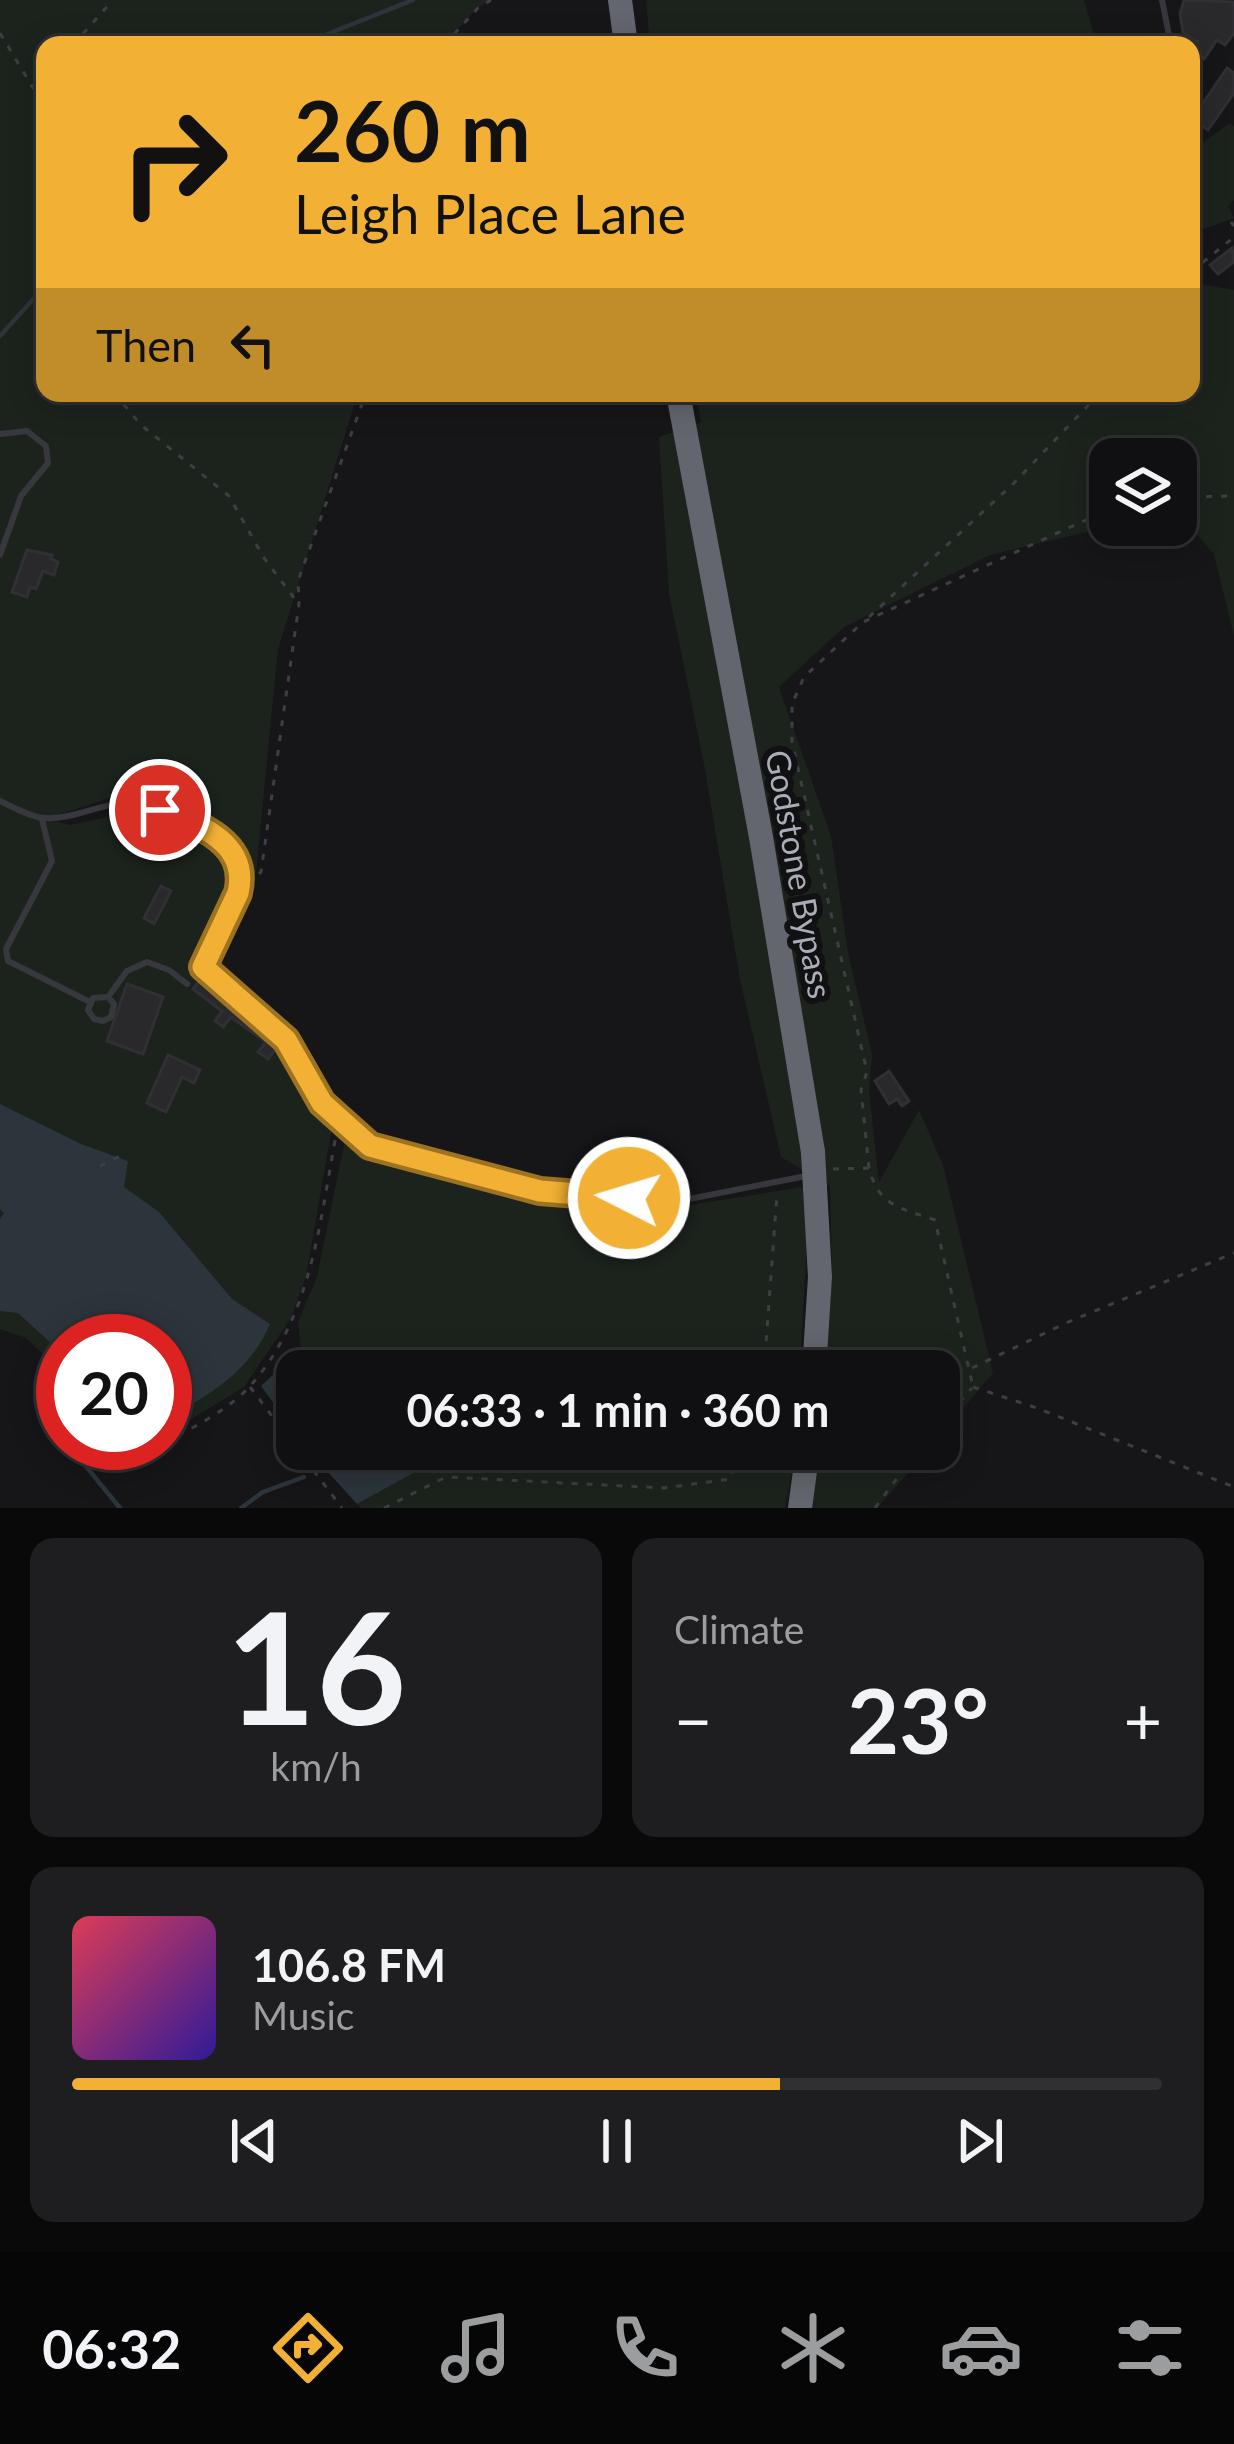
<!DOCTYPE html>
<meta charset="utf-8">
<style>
:root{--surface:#101012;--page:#1e1e20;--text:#f1f3f6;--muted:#9c9d9f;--line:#303032;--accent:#f2b134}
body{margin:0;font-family:Lato,sans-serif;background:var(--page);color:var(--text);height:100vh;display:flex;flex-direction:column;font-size:45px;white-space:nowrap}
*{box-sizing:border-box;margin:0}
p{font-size:39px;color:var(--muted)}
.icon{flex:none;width:66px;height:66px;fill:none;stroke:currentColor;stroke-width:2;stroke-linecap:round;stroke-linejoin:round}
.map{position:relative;height:1508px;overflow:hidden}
.drawer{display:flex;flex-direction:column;gap:30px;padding:30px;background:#09090a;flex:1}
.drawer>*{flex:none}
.hud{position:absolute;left:36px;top:36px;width:1164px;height:366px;border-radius:24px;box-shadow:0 6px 30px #0003,0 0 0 3px var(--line);background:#f2b134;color:#111;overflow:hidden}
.controls{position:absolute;left:1089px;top:438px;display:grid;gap:24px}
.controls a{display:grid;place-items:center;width:108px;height:108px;border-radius:24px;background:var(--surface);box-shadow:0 6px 30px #0003,0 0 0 3px var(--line);font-size:60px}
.speed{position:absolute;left:36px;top:1314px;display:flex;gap:24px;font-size:60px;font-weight:700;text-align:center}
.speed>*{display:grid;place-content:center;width:156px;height:156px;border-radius:50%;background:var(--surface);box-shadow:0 6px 30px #0003,0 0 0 3px var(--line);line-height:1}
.speed .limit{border:18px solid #d22;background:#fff;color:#111}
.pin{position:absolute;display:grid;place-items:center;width:102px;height:102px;color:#fff;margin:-51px;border:6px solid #fff;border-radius:50%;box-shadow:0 3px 12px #0007}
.me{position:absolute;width:132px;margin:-66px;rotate:275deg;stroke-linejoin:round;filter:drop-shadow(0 0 9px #0008)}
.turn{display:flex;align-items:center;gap:42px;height:252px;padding:0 60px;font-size:54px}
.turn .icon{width:156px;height:156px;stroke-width:2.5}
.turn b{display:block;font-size:84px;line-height:102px}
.then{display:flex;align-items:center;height:114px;padding:0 60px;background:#0003;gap:24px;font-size:45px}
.big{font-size:90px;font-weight:700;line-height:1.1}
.drawer .card{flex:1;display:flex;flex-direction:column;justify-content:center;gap:18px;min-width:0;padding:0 42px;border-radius:24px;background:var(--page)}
.drawer .dial{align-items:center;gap:0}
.dial b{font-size:156px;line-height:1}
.song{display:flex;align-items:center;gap:36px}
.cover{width:144px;height:144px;border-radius:18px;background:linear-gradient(135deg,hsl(350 70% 55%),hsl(250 70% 35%))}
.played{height:12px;border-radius:6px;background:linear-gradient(90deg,var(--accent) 65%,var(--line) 65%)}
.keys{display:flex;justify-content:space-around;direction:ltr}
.heat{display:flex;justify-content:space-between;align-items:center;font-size:66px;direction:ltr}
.drawer .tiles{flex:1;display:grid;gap:30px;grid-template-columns:1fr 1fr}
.card:last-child{grid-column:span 2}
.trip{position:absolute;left:276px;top:1350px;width:684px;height:120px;border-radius:24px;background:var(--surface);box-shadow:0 6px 30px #0003,0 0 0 3px var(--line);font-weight:700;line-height:120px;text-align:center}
.tabs{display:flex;height:192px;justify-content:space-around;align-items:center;background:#060607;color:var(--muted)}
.tabs .icon{width:84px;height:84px}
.tabs .on{color:var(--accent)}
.tabs b{font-size:54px;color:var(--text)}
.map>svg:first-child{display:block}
</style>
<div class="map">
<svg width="1234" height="1508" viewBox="0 0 1234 1508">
<rect width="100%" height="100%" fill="#161618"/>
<g fill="#1c231d" fill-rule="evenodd">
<path d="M0,0h491l-13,8 -36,37h-397v348h313l-80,256 -22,224 -23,13 -39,86 87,70 51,85 -26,149 -15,42 -47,69 -79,48v-94h-102v33l-37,-36 -26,-9zM123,794l76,30 1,1 -8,5 -70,-16 -52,11 -25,-6z"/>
<polygon points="646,0 1084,0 1097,45 650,45"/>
<polygon points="1230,123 1234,126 1234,200 1228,206 1234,218 1201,230 1204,260 1193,283 1234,290 1234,636 1214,554 1186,522 1176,521 1176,459 1110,459 1110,525 1117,525 990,555 844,627 779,687 831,836 848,953 872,1054 869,1091 879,1182 919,1110 943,1165 993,1373 939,1437 939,1371 825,1371 832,1277 830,1186 781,1157 740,979 705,769 669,593 659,437 701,422 696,393 1191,393 1191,133 1202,143"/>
<polygon points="345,1140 369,1153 534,1198 677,1207 803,1187 807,1237 800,1371 328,1371 301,1349 298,1322 317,1277"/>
<polygon points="483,1449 797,1449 785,1508 361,1508 357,1504 419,1470 484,1454"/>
<polygon points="819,1449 929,1449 877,1508 811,1508"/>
</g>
<g fill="#2c353c">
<path d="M0,1104l81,40 47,17 -4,26 35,25 73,87 38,25c-20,47 -61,72 -105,95v-78h-102v13l-45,-41 -18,-2v-92l4,-6 -4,-4z"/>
<polygon points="301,1349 328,1371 297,1371 297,1435 261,1386"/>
<polygon points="307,1449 483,1449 485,1454 419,1470 357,1504"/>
</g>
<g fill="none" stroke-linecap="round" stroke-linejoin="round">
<g stroke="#2c353c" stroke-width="4.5">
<polyline points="300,45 413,0"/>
<polyline points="0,336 45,286"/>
<polyline points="95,1448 80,1459 120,1508"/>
<polyline points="241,1508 263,1492 304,1477"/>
</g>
</g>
<g fill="#29292c" stroke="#303034" stroke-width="3">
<polygon points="1184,0 1234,2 1234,33 1225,45 1217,40 1204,59 1196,54 1198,42 1183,32 1180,14"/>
<polygon points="1227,68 1234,73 1234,93 1208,130 1192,119"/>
<polygon points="1232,248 1234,262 1218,274 1210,265"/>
<polygon points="27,550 52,555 51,559 58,562 54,575 43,571 36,589 30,587 27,597 12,592"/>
<polygon points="161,886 171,891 154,924 144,918"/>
<polygon points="201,979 282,1039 268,1059 258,1052 266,1042 231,1017 223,1027 215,1021 222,1011 193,989"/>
<polygon points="127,984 163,997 143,1054 107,1041"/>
<polygon points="168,1055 200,1070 194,1083 182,1077 166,1112 147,1103"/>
<polygon points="889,1071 909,1101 902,1106 897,1099 889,1104 875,1081"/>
</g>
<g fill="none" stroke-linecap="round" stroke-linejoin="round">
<g stroke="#3d3f44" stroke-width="3" stroke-dasharray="6 9" stroke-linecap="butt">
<polyline points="0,33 33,88 45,99"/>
<polyline points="73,45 113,0"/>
<polyline points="444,45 478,8 491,0"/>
<polyline points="35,86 45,75"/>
<polyline points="1231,222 1234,226"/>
<polyline points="1191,272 1234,237"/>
<polyline points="114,393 141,425 229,496 264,558 298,603"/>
<polyline points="1176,497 1234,496"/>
<polyline points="869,617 1012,485 1100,393"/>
<polyline points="248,884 261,872 299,604 298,581 366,393"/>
<polyline points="100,1166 120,1156"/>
<polyline points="869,1168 861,1090 867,1072 792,742 792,704 804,677 863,622 1110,509"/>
<path d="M833,1169l36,-1c10,39 32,40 66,52l38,167"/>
<polyline points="972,1368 1066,1323 1234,1253"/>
<polyline points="764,1371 777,1194"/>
<polyline points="250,1387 342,1508"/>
<polyline points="973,1387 1037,1408 1234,1487"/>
<polyline points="939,1424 972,1388"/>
<path d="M165,1442c28,-14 65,-33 86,-57 62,-70 69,-167 86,-255"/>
<path d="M101,1452c24,10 39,2 61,-9"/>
<polyline points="384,1508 446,1477 664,1488 730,1479 740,1449"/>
<polyline points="875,1508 919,1449"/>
</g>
<g stroke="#37383d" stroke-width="6">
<polyline points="1162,0 1171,45"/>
<polyline points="0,434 27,431 46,446 48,463 21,496 0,555"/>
<path d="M0,801c13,6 30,16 44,17 29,2 57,-15 84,-15 46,-1 123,36 110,90l-35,74 83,73 36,63 48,43 170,45 134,11 127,-25"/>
<polyline points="42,819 52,861 6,949 8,961 90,1002"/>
<polyline points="108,997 114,1004 111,1017 103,1021 94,1019 88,1010 93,998 108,997 127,971 147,962 169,970 187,984"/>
</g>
<g stroke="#63666e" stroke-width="24">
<polyline points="620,0 626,45"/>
<polyline points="678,393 761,837 813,1152"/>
<polyline points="814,1371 820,1277 815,1188"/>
<polyline points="800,1508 808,1449"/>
</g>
<polyline stroke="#63666e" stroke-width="24" points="813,1152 815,1188"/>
</g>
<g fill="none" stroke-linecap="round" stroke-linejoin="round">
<defs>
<path id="route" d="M160,810c39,14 90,33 78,83l-35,74 83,73 36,63 48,43 170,45 89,7"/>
</defs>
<use href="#route" stroke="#9d7322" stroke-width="30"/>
<use href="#route" stroke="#f2b134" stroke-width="21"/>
</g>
<g text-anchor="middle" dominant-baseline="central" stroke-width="12" stroke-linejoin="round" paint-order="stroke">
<g font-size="33" fill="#a8adb8" stroke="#111113">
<text transform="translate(800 874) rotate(80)">Godstone Bypass</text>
</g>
</g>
</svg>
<div class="controls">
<a><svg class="icon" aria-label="layers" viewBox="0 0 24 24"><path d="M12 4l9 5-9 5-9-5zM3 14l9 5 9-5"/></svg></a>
</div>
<div class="speed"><div class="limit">20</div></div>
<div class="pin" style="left:160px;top:810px;background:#d93025"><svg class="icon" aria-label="arrive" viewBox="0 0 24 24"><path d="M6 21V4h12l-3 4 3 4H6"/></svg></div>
<svg class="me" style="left:629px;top:1198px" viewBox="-20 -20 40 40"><circle r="17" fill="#f2b134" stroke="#fff" stroke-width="3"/><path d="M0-11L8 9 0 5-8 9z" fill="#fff"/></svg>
<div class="trip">06:33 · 1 min · 360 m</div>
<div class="hud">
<div class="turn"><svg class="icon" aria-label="right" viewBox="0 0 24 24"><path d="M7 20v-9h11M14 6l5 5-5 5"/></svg><div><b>260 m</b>Leigh Place Lane</div></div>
<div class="then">Then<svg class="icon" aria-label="left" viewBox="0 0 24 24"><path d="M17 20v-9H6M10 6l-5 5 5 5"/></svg></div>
</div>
</div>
<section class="drawer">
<div class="tiles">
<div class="card dial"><b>16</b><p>km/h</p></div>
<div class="card"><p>Climate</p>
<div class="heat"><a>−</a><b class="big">23°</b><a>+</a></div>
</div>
<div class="card">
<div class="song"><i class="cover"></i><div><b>106.8 FM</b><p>Music</p></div></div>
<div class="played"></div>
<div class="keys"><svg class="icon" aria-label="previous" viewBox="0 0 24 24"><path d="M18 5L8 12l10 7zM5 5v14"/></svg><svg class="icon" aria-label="pause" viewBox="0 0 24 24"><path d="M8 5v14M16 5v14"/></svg><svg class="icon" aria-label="next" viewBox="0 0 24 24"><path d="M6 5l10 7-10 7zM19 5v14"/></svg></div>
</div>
</div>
</section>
<nav class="tabs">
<b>06:32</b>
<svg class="icon on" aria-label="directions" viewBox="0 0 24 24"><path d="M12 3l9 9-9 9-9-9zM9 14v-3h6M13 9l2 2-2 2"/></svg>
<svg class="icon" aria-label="music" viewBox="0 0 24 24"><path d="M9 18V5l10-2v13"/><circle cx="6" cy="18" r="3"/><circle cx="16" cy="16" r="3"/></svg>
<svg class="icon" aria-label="phone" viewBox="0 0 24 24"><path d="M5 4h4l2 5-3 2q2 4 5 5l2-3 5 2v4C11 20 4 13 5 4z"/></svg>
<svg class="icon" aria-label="climate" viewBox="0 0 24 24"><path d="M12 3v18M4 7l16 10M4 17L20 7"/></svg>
<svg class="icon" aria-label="car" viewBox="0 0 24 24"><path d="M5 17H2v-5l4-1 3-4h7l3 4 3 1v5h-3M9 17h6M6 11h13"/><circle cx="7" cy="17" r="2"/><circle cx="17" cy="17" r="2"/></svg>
<svg class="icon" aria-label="filters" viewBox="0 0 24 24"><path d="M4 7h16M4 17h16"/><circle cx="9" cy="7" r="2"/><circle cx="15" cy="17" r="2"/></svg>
</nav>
